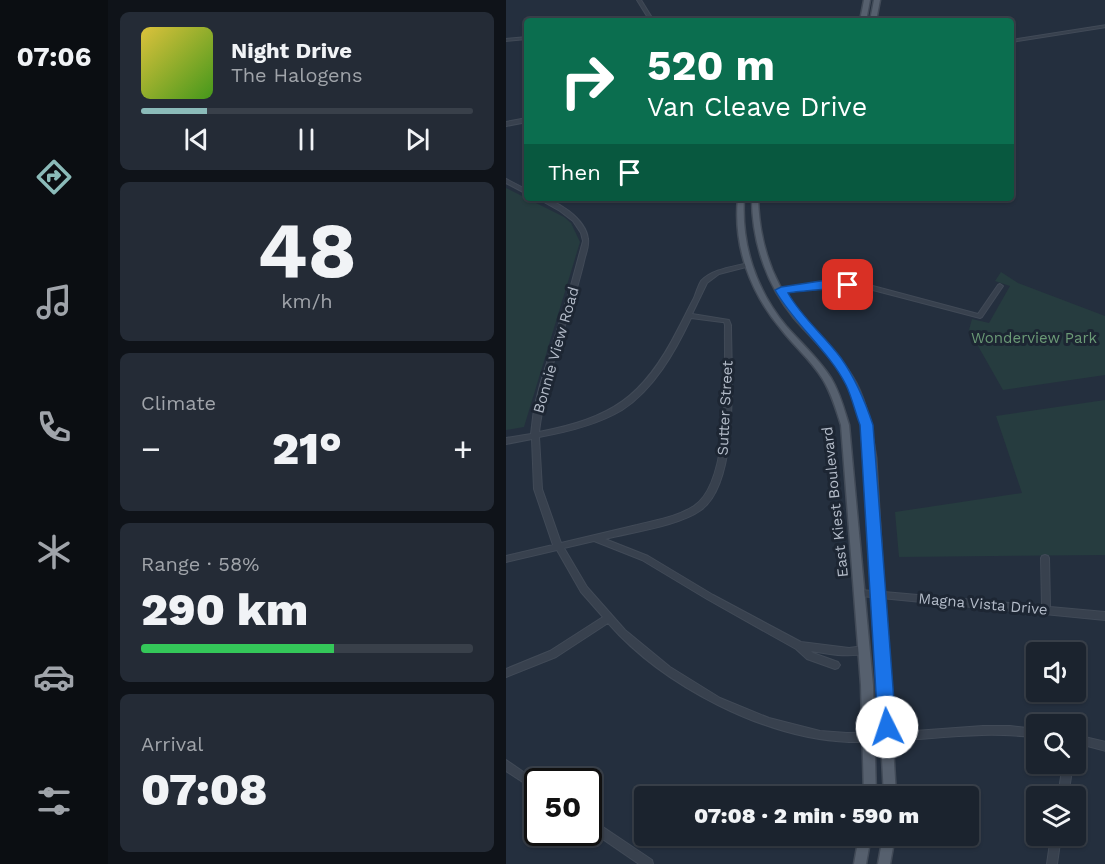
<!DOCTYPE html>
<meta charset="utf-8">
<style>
:root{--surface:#1b232e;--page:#242b36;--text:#f1f3f6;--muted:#a0a4aa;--line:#39404a;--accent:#8bbbb9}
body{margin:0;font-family:"Work Sans",sans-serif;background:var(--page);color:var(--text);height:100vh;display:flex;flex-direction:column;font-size:22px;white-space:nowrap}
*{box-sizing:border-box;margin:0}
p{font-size:20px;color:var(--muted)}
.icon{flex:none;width:33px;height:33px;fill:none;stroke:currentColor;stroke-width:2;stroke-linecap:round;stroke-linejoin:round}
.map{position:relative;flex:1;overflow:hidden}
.details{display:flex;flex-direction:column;gap:12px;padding:12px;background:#0f1319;width:398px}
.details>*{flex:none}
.guide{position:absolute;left:18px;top:18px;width:490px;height:183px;border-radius:6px;box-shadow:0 2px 4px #0004,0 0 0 2px var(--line);background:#0b6e4f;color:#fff;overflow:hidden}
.buttons{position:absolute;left:520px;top:642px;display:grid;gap:12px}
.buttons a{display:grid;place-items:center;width:60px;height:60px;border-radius:6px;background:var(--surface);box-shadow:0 2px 4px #0004,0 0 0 2px var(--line);font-size:30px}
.speed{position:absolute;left:18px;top:768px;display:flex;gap:12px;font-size:30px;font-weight:700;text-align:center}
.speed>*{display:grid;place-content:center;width:78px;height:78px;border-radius:50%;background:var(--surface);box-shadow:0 2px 4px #0004,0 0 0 2px var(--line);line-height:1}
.speed .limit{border:3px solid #111;border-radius:9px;background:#fff;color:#111}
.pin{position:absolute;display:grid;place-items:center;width:51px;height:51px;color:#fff;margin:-26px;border-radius:12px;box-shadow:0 3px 9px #0006}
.me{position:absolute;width:66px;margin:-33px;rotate:356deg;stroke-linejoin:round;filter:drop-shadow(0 0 4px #0008)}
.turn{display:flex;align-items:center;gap:21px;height:126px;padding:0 24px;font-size:27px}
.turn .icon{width:78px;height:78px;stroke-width:2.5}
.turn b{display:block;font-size:42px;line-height:51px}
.then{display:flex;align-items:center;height:57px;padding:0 24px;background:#0003;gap:12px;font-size:22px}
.big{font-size:45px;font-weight:800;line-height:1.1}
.details .card{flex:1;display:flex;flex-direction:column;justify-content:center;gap:9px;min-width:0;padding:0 21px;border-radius:9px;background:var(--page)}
.details .dial{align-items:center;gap:0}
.dial b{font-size:78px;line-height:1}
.song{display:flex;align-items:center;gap:18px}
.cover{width:72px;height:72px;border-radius:9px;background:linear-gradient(135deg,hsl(50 70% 55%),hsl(100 70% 35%))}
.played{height:6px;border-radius:3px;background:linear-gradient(90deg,var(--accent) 20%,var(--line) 20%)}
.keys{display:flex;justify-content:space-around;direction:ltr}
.heat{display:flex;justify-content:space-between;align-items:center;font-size:33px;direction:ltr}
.charge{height:9px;border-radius:4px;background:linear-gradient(90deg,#34c759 58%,var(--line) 0)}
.trip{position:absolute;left:128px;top:786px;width:345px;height:60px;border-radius:6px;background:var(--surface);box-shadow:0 2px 4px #0004,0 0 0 2px var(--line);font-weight:800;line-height:60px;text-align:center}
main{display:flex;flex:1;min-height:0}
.menu{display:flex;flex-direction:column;width:108px;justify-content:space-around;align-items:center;background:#0b0e12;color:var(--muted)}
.menu .icon{width:42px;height:42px}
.menu .active{color:var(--accent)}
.menu b{font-size:27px;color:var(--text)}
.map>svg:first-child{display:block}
</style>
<main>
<nav class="menu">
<b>07:06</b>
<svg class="icon active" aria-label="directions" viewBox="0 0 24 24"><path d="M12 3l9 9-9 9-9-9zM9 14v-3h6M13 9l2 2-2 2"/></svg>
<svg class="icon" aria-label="music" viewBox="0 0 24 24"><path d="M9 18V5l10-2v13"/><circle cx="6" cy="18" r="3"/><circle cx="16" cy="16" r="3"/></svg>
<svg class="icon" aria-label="phone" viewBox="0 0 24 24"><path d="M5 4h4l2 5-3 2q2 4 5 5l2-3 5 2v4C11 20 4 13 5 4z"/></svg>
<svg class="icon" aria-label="climate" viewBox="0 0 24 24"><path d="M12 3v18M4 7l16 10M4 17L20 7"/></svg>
<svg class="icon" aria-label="car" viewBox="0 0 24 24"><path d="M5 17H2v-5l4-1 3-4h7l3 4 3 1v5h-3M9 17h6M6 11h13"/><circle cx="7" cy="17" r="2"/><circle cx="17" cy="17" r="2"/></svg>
<svg class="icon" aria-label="filters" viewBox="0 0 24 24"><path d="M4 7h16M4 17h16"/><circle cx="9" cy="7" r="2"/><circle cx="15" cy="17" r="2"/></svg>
</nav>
<section class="details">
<div class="card">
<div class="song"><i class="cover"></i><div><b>Night Drive</b><p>The Halogens</p></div></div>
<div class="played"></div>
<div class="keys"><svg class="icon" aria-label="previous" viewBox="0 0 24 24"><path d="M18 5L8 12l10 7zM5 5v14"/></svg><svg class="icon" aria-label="pause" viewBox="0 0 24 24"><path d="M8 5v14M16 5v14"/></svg><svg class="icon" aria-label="next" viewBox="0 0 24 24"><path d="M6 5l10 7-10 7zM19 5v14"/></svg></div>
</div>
<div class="card dial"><b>48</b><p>km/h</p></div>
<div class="card"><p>Climate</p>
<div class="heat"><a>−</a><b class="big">21°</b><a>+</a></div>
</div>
<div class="card"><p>Range · 58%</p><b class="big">290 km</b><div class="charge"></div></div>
<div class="card"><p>Arrival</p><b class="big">07:08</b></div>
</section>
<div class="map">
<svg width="600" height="864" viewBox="0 0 600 864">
<rect width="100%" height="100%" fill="#242f3e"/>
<g fill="#263c3f">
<polygon points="0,188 58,217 65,223 74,242 18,427 0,430"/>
<polygon points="495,272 512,283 599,316 599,375 497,390 463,330 466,319 483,323 504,286 489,281"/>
<polygon points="599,400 599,555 393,557 389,512 516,493 490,416"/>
</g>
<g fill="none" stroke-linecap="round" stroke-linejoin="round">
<defs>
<g id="minor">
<polygon points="131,0 135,0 148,21 144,21"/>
<polygon points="181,20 191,20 193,21 179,21"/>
<polygon points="600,25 600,27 506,42 506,40"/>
<polygon points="21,37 21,39 0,41 0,39"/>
<polygon points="21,118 21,122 0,126 0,122"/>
<polygon points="0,179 21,190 21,194 0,183"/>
<path d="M31,198c19,0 49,21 51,41 1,6 -1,12 -3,18 -6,27 -15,54 -24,80 -10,32 -18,63 -22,95 72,-14 104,-34 138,-101 6,-11 11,-22 17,-33 2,-5 4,-12 7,-17 11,-12 32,-14 47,-18l3,2 -1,1 -31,8 -12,9 -15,31 37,6 2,5c0,45 9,157 -30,185 -22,16 -69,22 -96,29l43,17 65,39 88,47 48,6 15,-2 3,1 2,3 -2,3c-18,5 -37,1 -56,-2l2,2 25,9 2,3 -2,3 -3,1 -28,-10 -11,-10 -89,-50 -65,-39 -48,-19 -30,7 23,39 38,43 45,37 50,31 49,20 51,13 27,2 54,-1 82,-6h27l27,3v8c-18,-1 -36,-3 -55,-2 -44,1 -88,8 -133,7 -83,-3 -186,-56 -241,-119l-52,34 -50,20v-8l44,-18 53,-34 -22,-25 -24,-42 -51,12v-6l47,-11 -19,-56 -2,-50 -26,5v-6l25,-4 3,-25 6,-24 30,-96 13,-48 -2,-8 -8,-12 -13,-10zM185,318l31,4h2l1,3c-1,42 7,156 -31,181 -17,11 -38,14 -57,19 -25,6 -51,12 -76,18l-19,-54 -3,-52c28,-5 58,-12 83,-27 32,-21 53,-58 69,-92z"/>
<polygon points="321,282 363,285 472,314 492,285 494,284 497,286 476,317 474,318 363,289 321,286 275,292 272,290 275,288"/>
<polygon points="539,555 542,556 543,558 544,607 600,612 600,620 355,596 352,595 351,593 352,591 355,590 536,606 535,558 536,556"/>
<polygon points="570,735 600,742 600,751 570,743"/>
<polygon points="0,760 32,782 32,792 0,771"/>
<polygon points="557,764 567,764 562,796 552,796"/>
<polygon points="82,817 146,860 147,864 133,864 82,829"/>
<polygon points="545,836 555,836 551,864 541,864"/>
</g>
<g id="major">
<polygon points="358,0 364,0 360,21 354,21"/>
<polygon points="368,0 374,0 370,21 364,21"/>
<path d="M232,198h6c-3,47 12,92 42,128 15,17 32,32 45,52 9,15 13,31 18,47l24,260 3,111h-12l-3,-111 -20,-260c-5,-16 -10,-33 -19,-47 -11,-18 -28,-32 -41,-49 -31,-37 -48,-83 -43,-131z"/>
<path d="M246,198h6c1,41 13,82 40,115 20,23 43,43 58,70 12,23 16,50 20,75l20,338h-12l-18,-338c-3,-24 -6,-50 -17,-72 -13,-26 -36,-46 -55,-68 -28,-34 -42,-77 -42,-120z"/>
<polygon points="353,836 365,836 360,864 348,864"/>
<polygon points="377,836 389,836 384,864 372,864"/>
</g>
</defs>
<use href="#minor" stroke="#414a57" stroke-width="2"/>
<use href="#major" stroke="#414a57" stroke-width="3"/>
<use href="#minor" fill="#38414e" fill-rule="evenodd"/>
<use href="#major" fill="#56606e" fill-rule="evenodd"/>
</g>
<path fill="#1a73e8" stroke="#114b97" stroke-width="1.5" d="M321,280l21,1 5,4c-4,3 -54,6 -65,8 14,25 36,42 53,65 15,21 24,43 32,67l23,302 -3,6 -6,2 -7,-2 -2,-6 -18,-302c-5,-13 -8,-28 -14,-40 -17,-34 -51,-60 -71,-95l6,-3z"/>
<g text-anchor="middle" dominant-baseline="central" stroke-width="6" stroke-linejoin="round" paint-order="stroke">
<g font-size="15" fill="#6b9a76" stroke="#1d2633">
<text x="528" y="338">Wonderview Park</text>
</g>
<g font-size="15" fill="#b4bcc9" stroke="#1d2633">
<text transform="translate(50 350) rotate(-74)">Bonnie View Road</text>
<text transform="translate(219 408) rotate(-87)">Sutter Street</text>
<text transform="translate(329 502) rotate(-96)">East Kiest Boulevard</text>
<text transform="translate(477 604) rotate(5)">Magna Vista Drive</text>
</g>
</g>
</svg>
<div class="buttons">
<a><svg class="icon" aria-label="sound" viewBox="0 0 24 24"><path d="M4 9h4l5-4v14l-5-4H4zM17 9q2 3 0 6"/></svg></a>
<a><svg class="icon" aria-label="search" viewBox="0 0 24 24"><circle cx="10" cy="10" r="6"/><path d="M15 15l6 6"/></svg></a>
<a><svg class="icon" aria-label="layers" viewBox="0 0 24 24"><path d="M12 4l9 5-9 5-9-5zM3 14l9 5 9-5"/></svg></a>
</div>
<div class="speed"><div class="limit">50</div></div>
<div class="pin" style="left:342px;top:285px;background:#d93025"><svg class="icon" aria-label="arrive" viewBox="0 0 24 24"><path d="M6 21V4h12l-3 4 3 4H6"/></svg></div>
<svg class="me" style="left:381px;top:727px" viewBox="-20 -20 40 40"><circle r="19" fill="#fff"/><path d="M0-13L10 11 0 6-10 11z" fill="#1a73e8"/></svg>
<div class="trip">07:08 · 2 min · 590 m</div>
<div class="guide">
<div class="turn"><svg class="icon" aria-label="right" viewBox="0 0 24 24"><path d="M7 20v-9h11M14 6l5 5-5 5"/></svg><div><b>520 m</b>Van Cleave Drive</div></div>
<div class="then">Then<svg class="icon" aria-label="arrive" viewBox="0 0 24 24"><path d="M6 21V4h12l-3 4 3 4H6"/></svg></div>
</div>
</div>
</main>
